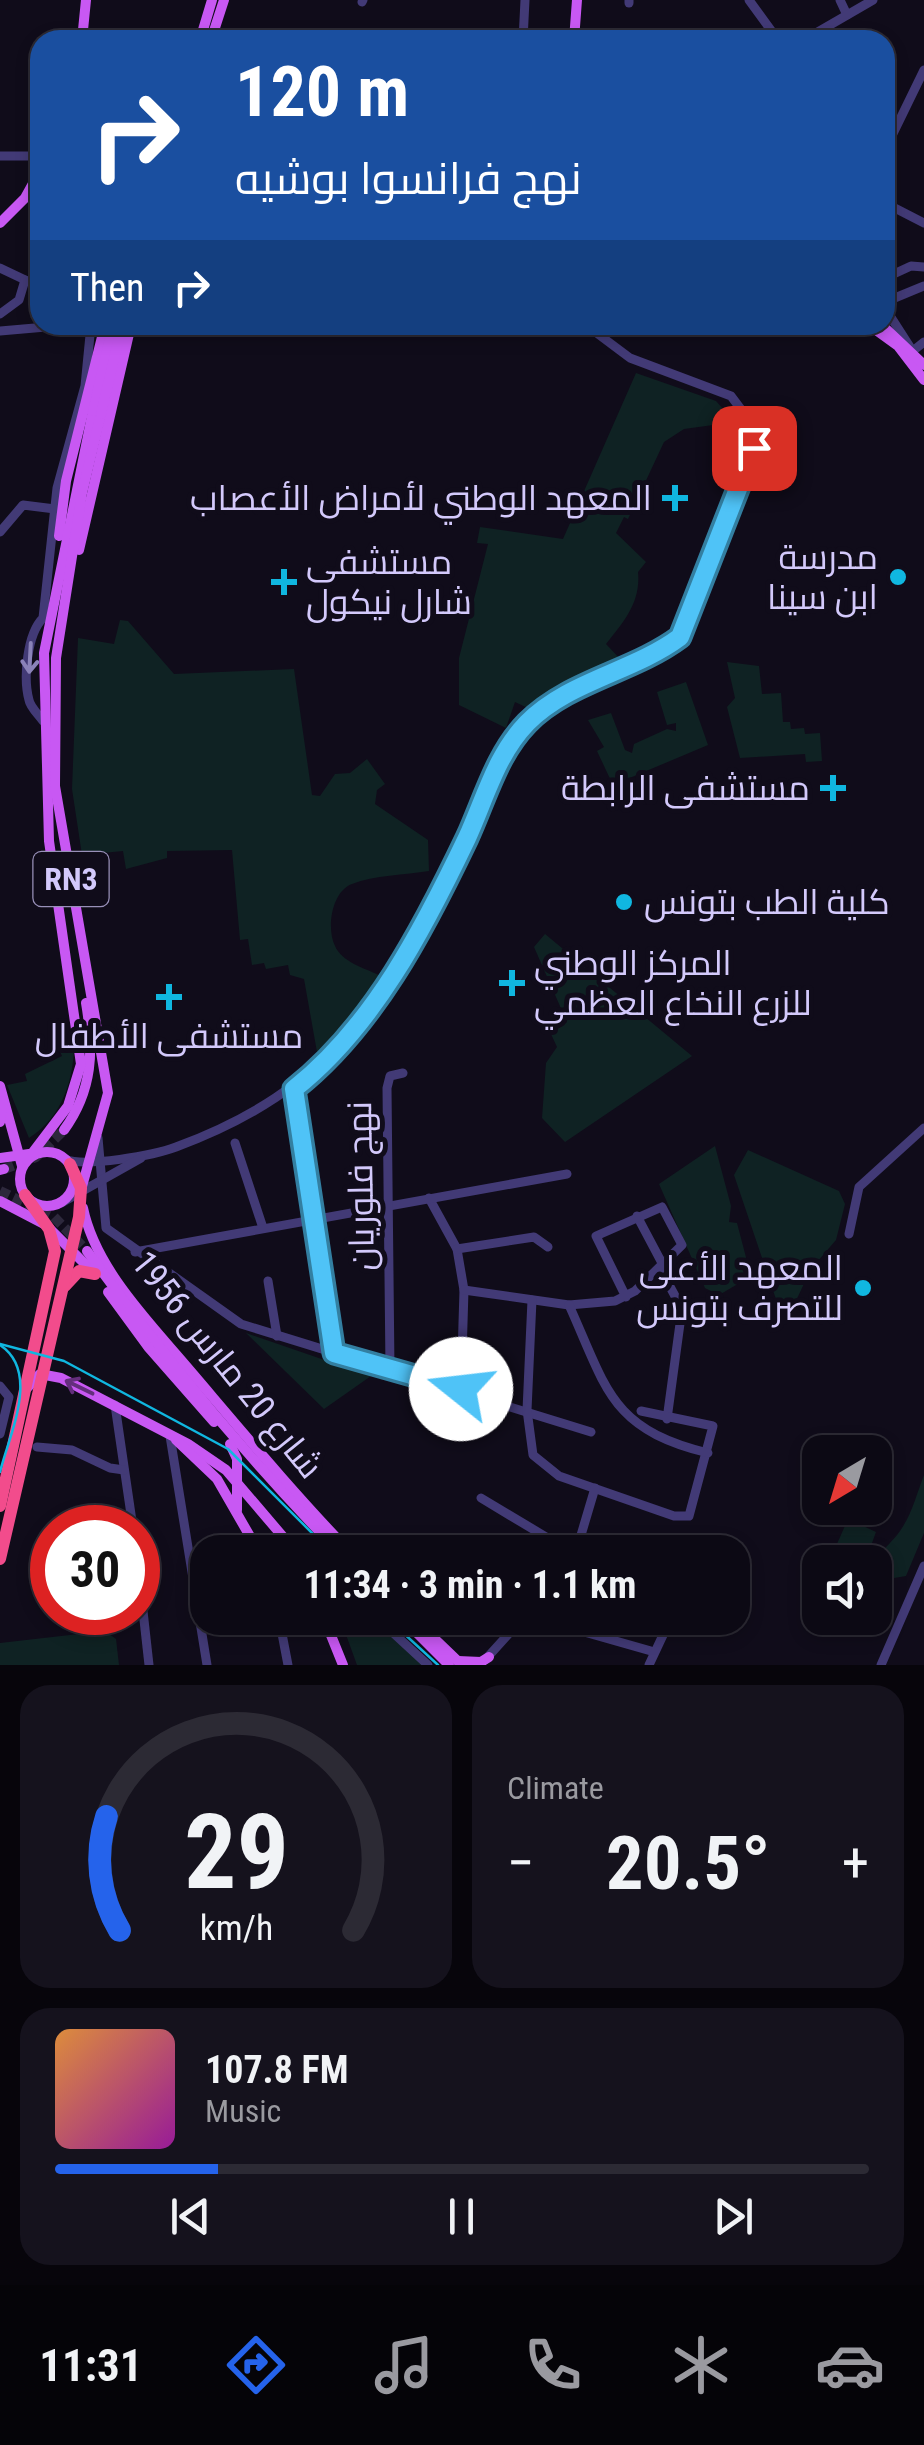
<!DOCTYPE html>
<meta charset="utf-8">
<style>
:root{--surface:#0c0914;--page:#15121d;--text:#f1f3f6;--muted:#9a9aa0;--line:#2c2a34;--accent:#2563eb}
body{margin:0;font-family:"Roboto Condensed",Cairo,sans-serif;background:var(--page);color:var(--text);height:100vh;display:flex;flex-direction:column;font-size:38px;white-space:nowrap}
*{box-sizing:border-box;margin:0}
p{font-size:32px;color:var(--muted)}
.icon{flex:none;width:55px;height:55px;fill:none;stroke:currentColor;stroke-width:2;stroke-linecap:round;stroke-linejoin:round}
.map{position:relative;height:1665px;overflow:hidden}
.panel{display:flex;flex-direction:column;gap:20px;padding:20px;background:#07050b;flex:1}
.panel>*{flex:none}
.hud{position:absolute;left:30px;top:30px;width:865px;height:305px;border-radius:30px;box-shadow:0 5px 15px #0003,0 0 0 2px var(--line);background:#1a4fa0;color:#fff;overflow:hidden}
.needle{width:65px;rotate:218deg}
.fabs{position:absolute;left:802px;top:1435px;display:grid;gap:20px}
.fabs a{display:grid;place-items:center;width:90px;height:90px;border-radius:20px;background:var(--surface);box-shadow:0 5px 15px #0003,0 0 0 2px var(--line);font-size:50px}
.speed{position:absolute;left:30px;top:1505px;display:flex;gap:20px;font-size:50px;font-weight:700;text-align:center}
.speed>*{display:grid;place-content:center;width:130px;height:130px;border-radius:50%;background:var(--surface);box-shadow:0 5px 15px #0003,0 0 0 2px var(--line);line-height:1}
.speed .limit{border:15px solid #d22;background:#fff;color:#111}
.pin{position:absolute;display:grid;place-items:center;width:85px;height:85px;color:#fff;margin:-42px;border-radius:20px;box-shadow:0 5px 15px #0006}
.me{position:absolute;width:110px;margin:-55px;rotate:286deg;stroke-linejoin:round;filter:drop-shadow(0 0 8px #0008)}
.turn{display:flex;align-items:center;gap:35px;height:210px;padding:0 40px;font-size:45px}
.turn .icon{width:130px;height:130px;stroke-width:2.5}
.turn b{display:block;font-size:70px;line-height:85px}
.then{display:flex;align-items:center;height:95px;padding:0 40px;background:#0003;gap:20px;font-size:38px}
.big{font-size:75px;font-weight:700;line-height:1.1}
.panel .card{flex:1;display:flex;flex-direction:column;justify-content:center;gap:15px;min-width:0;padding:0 35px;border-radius:30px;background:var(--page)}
.panel .dial{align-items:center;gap:0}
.dial svg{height:260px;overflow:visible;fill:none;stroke:var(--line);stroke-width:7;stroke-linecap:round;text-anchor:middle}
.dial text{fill:var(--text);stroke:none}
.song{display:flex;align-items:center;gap:30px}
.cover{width:120px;height:120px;border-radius:15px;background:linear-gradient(135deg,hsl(30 70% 55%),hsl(300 70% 35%))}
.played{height:10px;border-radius:5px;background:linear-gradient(90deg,var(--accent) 20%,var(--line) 20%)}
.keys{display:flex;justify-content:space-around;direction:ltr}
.heat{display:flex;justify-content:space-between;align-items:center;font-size:55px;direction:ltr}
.panel .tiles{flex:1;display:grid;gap:20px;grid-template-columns:1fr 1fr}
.card:last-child{grid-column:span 2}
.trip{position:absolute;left:190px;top:1535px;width:560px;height:100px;border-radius:30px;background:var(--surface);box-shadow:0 5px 15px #0003,0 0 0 2px var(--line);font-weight:700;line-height:100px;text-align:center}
.tab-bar{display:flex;height:160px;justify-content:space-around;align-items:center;background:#050408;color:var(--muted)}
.tab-bar .icon{width:70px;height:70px}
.tab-bar .on{color:var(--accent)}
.tab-bar b{font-size:45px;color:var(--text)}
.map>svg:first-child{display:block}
</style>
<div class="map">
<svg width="924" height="1665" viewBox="0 0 924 1665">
<rect width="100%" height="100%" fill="#100c1a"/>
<g fill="#0f2223">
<path d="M636,373l80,28 19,21 -51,7 -20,13 -36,77 -4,-2 -8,16 30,29 -8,10c3,30 -14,50 -32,72l16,17 -72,33 -18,16 -17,-8 -9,26 -47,-23v-47l29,-114 -11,-1 3,-16 83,12z"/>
<path d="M120,620l8,1 46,53 120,-5 18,126 8,1 15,-22 15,-1 17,-14 18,25 -8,6 -2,14 53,36 1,31c-24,4 -55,4 -77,13 -20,7 -26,44 -17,62 7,16 29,22 44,29l-23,36 -39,41 -13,-73 -14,-4 -2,-10 -22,4 -2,-6 -12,2 -4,-26 -8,1 -8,-90 -65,1v7l-41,11 -3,-18 -41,4 -10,-66 6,-151 36,6z"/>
<polygon points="727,662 759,666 762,694 781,693 783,722 790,722 791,729 804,728 805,734 820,733 822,761 806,762 805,754 740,758 727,707 735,698"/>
<polygon points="686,682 708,745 613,785 597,751 604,747 588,720 611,713 625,750 632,753 634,744 667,729 676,731 676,723 667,725 657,692"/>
<polygon points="545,934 692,1056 565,1142 542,1118 546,1063 557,1047 551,1034 567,1022 534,947"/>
<path d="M74,1039c1,38 -11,78 -45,99l-22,-53 20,-4 -2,-7 37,-18 -5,-12z"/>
<polygon points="715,1146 731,1206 729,1222 737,1223 748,1265 741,1268 748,1278 719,1295 705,1288 659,1184"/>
<polygon points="748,1150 839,1191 845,1204 836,1240 811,1269 793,1307 780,1311 734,1175"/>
<polygon points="246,1333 371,1376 324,1409"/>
<path d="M924,1475v58l-18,43 -12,2 -2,5 -17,-8c0,-24 16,-29 27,-47 10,-15 15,-35 22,-53z"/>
<polygon points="848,1519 876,1532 865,1562 829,1562"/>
<polygon points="340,1618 373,1618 425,1665 357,1665"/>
<polygon points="105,1631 116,1639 119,1665 0,1665 0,1643"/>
</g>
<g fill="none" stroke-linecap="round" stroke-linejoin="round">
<g stroke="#2d283c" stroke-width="10" stroke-dasharray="10 5" stroke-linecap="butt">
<polyline points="4,1169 36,1157 64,1130"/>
<polyline points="0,1191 54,1217 87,1251"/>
</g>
<g stroke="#423a76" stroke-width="9">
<polyline points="749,0 778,40"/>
<polyline points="840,0 847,15"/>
<polyline points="362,2 363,0"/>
<polyline points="629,3 629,0"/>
<polyline points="523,40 525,0"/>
<polyline points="804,40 873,0"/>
<polyline points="885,150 924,70"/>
<polyline points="0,156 40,156"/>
<polyline points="885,203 924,223"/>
<polyline points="0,268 40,287"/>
<polyline points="885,278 911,266 924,267"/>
<polyline points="885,302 924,286"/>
<polyline points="885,308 910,347"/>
<polyline points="0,314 19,300 25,280"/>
<polyline points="0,331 69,325"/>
<polyline points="914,350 924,342"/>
<polyline points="748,414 768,424 792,447"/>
<polyline points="754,448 777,442 790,446"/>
<polyline points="0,532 23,505 55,509"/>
<path d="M43,721c-4,-6 -13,-14 -14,-21 -6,-22 -2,-66 14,-82l14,-130 28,-102 6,-61"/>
<polyline points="294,1089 335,1353"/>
<polyline points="98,1138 106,1228 241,1324 591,1432"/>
<polyline points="235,1143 263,1228"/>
<path d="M65,1159c19,9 90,-4 111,-12 155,-57 213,-148 283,-291 21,-43 33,-93 65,-129 37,-42 103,-61 151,-86l8,-9 68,-168 1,-40 -21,-28 -101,-38 -44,-33"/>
<polyline points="429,1198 457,1249 464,1290 461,1389"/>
<polyline points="61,1203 141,1158"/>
<polyline points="637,1216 663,1265"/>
<polyline points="849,1234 859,1187 924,1128"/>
<polyline points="457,1249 534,1237 548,1247"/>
<polyline points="135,1252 567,1174"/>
<polyline points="660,1268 682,1309 667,1419"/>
<polyline points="268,1281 277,1336"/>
<polyline points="464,1290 569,1305 615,1301 635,1291 682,1245 662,1207 596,1236 626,1297"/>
<polyline points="532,1300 527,1410 533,1455 559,1476 674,1516 689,1516 713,1426 641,1411"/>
<path d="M569,1305c38,84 41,124 139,148"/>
<polyline points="390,1369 387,1088 390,1076 403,1073"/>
<polyline points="0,1386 9,1397 0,1434"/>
<polyline points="115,1405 133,1528"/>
<polyline points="170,1436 207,1665"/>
<polyline points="37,1447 72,1450 110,1468 124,1470"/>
<polyline points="481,1498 571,1552"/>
<polyline points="576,1552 595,1488"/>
<polyline points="138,1566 149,1665"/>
<polyline points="279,1618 288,1665"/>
<polyline points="377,1618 428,1665"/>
<polyline points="535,1618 651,1651"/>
<polyline points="485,1660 523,1618"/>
<polyline points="649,1665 671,1618"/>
<polyline points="881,1665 924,1566"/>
</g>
<g stroke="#c858f3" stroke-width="10">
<polyline points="82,40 86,0"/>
<polyline points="200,40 212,0"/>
<polyline points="211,40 224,0"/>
<polyline points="574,40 577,0"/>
<polyline points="0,223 25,198 40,171"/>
<polyline points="869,325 898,346 924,380"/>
<polyline points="882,325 924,365"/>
<polyline points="59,536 66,481 105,325"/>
<polyline points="79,550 131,325"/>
<polyline points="0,1086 22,1166"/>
<polyline points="0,1122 3,1101"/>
<path d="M64,1130c29,-40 30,-80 22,-127"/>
<circle cx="47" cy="1179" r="27"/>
<polyline points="0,1158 29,1154"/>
<polyline points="27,1160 68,1106 81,1064 49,841 44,653 93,411"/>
<polyline points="0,1170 4,1169"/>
<polyline points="81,1190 108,1093 55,786 56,658 82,493 101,414"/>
<polyline points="0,1201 46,1225 95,1274"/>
<path d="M83,1208c13,63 70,118 110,166 52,61 102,121 157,178"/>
<path d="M87,1251c77,107 161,207 252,301"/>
<polyline points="108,1292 149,1348 214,1422"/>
<polyline points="27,1388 40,1374 61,1378 188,1444 226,1470 296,1552"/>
<polyline points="176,1440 217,1479 259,1552"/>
<polyline points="230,1444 237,1459 237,1510"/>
<polyline points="324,1618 343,1665"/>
<polyline points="402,1618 449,1665"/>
<polyline points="413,1618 462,1665"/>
<polyline points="458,1661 481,1662 489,1657"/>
</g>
<g stroke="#f24c8c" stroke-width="12">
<polyline points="65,1286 79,1271 95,1274"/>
<polyline points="0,1506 55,1251 49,1229 25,1195"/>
<polyline points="0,1559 79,1217 81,1188 70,1164"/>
</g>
<g stroke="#10b7e0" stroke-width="2.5">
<polyline points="0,1344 64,1361 228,1449 331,1552"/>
<path d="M0,1345c41,27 9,90 0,127"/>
<polyline points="387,1618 438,1665"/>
</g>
<g stroke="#c858f3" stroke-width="10">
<polyline points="93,411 113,325"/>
<polyline points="101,414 122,325"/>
</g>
</g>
<defs><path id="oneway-shaft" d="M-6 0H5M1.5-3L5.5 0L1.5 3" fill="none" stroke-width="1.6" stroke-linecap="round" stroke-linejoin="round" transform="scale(2.5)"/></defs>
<use stroke="#8a82b8" href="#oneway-shaft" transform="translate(30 658) rotate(93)"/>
<use stroke="#632e7c" href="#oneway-shaft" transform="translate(79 1387) rotate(-154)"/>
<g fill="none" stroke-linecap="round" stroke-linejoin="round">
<defs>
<path id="route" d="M461,1389l-127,-36 -40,-264c79,-62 130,-161 173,-251 18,-39 29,-83 60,-115 41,-42 106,-51 153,-86l74,-189"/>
</defs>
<use href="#route" stroke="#337fa1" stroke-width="25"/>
<use href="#route" stroke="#4fc3f7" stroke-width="18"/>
</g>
<g fill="#10b7e0" stroke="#100c1a" stroke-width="4">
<path d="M670 483h10v10h10v10h-10v10h-10v-10h-10v-10h10z"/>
<circle cx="898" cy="577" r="10"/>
<path d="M279 567h10v10h10v10h-10v10h-10v-10h-10v-10h10z"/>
<path d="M828 773h10v10h10v10h-10v10h-10v-10h-10v-10h10z"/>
<circle cx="624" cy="902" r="10"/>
<path d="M507 968h10v10h10v10h-10v10h-10v-10h-10v-10h10z"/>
<path d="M164 982h10v10h10v10h-10v10h-10v-10h-10v-10h10z"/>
<circle cx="863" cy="1288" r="10"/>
</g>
<g text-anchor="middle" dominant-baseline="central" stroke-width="10" stroke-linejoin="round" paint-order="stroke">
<rect fill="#100c1a" stroke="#9890b8" stroke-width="2.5" x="33.5" y="852" width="75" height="54" rx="8"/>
<g font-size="32" font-weight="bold" fill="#d3c9fb">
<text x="71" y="879">RN3</text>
</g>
<g font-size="35" fill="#d3c9fb" stroke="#100c1a" text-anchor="end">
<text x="652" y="498">المعهد الوطني لأمراض الأعصاب</text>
<text x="878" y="557">مدرسة<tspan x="878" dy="40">ابن سينا</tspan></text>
<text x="306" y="562" text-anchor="start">مستشفى<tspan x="306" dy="40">شارل نيكول</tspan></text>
<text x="810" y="788">مستشفى الرابطة</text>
<text x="644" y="902" text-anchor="start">كلية الطب بتونس</text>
<text x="534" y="963" text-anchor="start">المركز الوطني<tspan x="534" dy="40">للزرع النخاع العظمي</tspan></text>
<text x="169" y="1036" text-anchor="middle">مستشفى الأطفال</text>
<text x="843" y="1268">المعهد الأعلى<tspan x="843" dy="40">للتصرف بتونس</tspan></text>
</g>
<g font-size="35" fill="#d3c9fb" stroke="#100c1a">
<text transform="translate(361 1186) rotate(-91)">نهج فلوريان</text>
<text transform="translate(227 1365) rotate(51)">شارع 20 مارس 1956</text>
</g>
</g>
</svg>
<div class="fabs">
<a><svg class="needle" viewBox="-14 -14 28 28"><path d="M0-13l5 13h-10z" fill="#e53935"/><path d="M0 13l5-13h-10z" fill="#9a9aa0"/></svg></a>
<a><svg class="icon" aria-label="sound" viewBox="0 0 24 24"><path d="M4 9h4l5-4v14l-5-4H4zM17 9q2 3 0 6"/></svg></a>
</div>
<div class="speed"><div class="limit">30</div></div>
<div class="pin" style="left:754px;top:448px;background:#d93025"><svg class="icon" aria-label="arrive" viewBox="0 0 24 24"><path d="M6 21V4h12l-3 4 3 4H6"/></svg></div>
<svg class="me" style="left:461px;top:1389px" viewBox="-20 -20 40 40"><circle r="19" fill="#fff"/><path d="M0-13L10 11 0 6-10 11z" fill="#4fc3f7"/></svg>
<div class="trip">11:34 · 3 min · 1.1 km</div>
<div class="hud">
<div class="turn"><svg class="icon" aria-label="right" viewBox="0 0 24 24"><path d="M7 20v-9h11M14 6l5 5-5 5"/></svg><div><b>120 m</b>نهج فرانسوا بوشيه</div></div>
<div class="then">Then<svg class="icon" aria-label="right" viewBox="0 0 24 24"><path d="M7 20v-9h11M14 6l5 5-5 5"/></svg></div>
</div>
</div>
<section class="panel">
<div class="tiles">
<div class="card dial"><svg viewBox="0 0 100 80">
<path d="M14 69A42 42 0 1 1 86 69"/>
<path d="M14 69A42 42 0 0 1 10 34" stroke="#2563eb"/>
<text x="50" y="56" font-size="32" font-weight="700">29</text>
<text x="50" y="72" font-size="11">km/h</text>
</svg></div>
<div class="card"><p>Climate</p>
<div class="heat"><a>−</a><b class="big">20.5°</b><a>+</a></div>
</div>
<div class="card">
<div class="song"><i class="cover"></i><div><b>107.8 FM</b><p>Music</p></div></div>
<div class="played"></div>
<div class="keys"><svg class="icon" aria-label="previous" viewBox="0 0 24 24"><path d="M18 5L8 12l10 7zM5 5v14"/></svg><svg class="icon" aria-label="pause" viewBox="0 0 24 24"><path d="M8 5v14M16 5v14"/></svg><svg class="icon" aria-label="next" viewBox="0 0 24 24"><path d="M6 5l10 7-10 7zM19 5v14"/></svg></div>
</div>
</div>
</section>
<nav class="tab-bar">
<b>11:31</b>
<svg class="icon on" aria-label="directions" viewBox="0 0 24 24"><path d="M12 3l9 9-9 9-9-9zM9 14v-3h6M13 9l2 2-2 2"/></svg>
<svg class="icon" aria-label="music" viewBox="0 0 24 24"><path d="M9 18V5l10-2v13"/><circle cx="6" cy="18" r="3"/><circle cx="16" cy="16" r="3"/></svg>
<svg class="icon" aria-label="phone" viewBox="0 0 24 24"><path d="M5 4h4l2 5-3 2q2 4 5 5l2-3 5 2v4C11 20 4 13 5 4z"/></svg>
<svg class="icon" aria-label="climate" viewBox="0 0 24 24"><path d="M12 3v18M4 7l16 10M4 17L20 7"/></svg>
<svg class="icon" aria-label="car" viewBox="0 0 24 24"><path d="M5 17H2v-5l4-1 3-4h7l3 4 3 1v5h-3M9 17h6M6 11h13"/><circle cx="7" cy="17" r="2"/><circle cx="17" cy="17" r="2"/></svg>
</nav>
